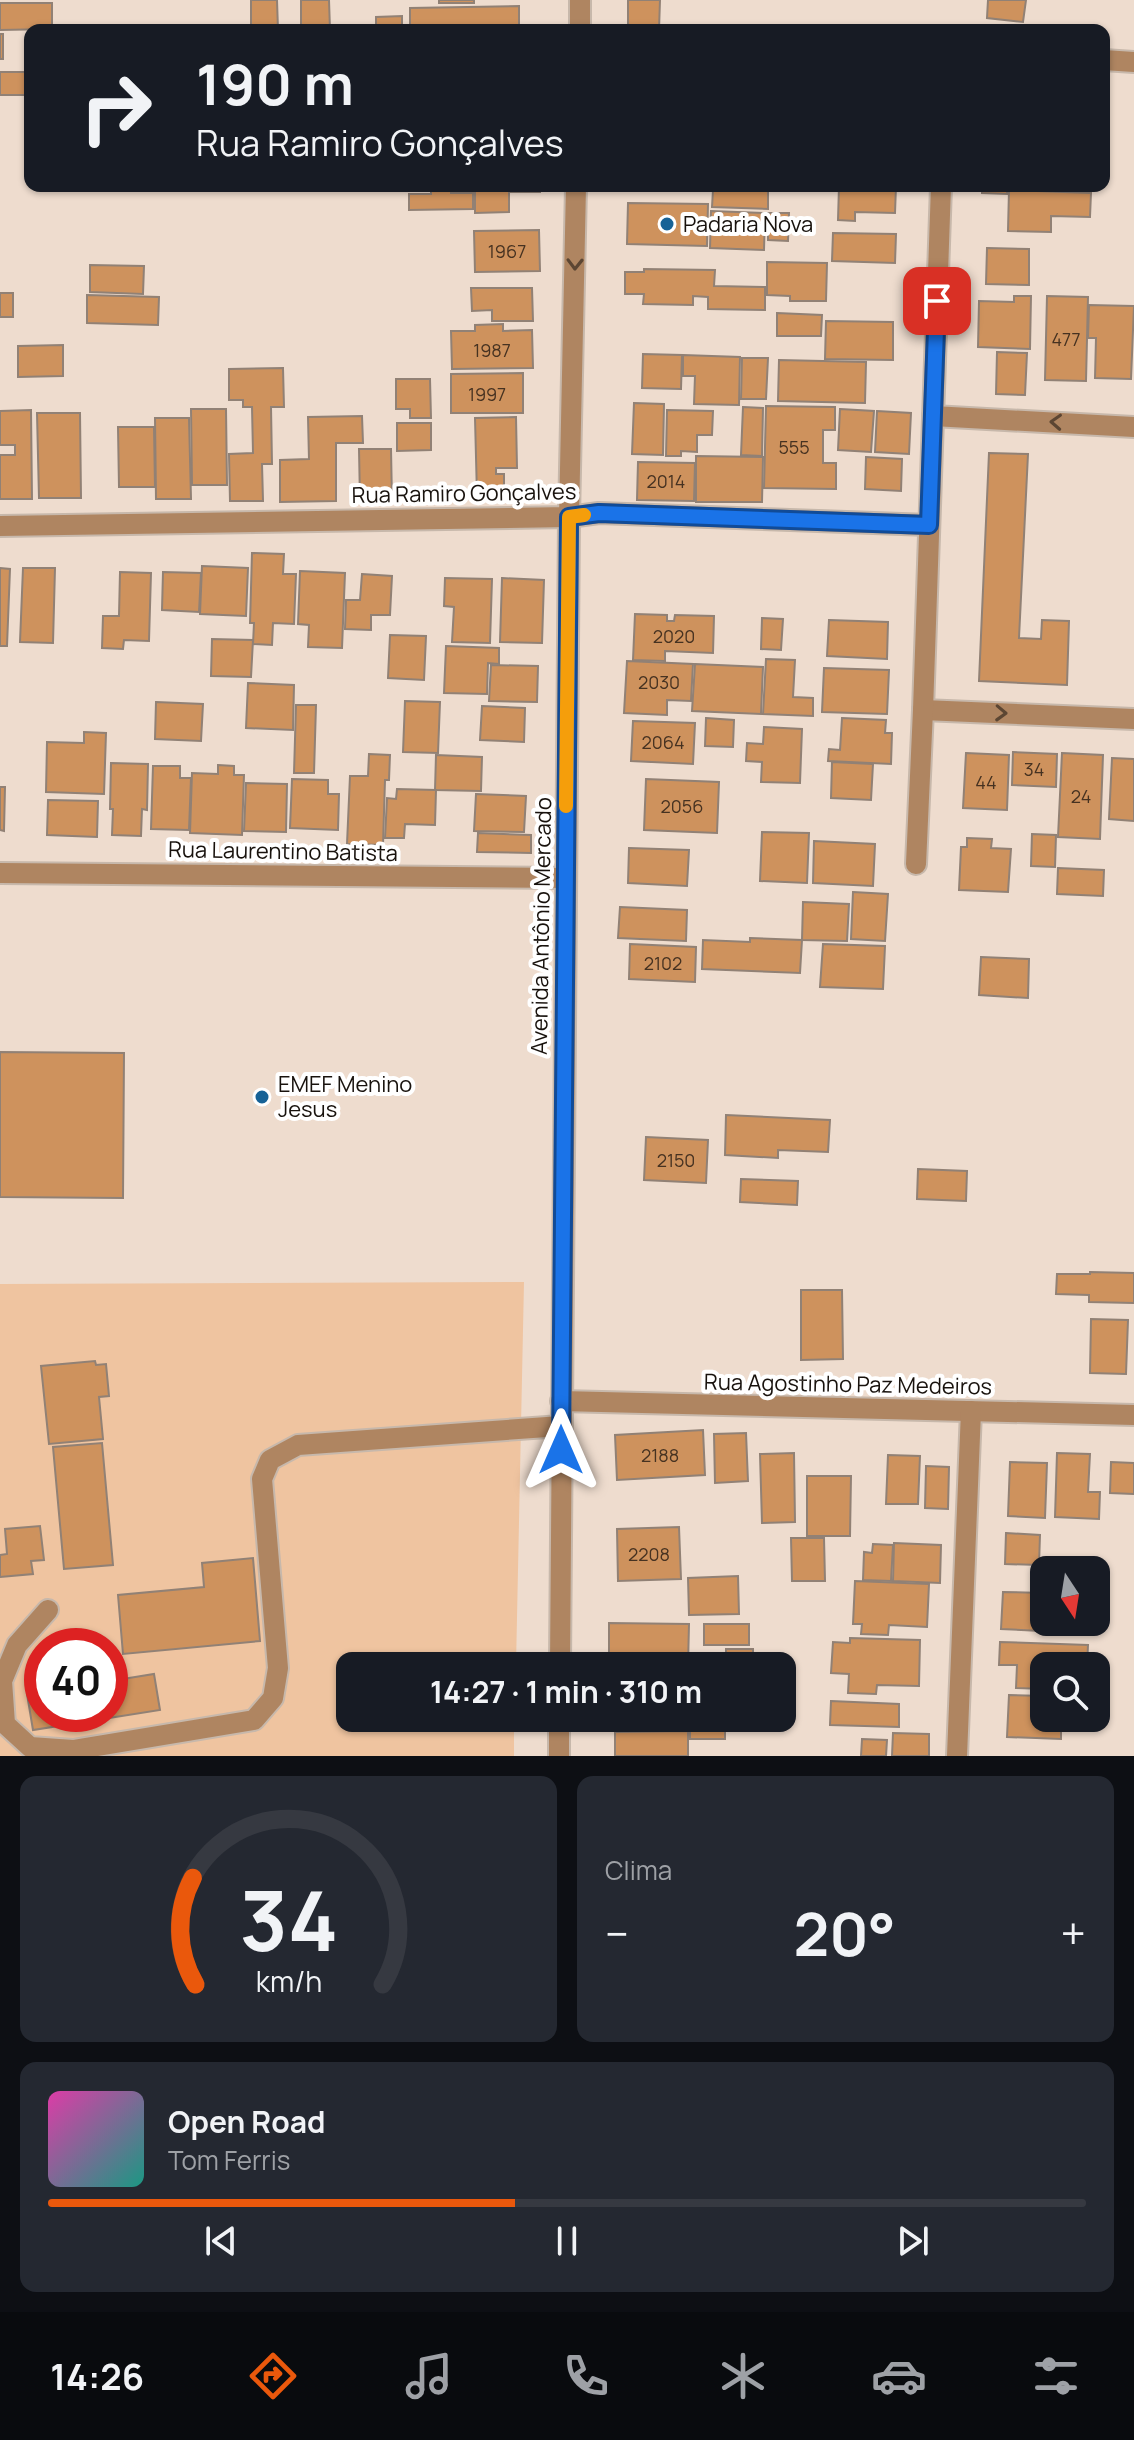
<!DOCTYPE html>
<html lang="pt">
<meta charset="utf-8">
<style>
:root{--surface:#171b24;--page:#242831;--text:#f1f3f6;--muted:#9ea1a6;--line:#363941;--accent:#ea580c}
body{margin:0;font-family:Manrope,sans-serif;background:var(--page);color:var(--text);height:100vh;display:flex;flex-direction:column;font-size:30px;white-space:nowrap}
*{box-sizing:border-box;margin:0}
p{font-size:26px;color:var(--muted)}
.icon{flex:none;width:44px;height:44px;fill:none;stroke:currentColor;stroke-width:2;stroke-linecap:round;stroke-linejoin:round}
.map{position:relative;height:1756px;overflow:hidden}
.details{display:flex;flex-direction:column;gap:20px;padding:20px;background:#0d0f14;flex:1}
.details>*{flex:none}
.hud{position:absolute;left:24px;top:24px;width:1086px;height:168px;border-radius:16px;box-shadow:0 2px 6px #0004;background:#171b24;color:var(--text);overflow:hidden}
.needle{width:52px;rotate:168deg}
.tools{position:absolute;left:1030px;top:1556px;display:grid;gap:16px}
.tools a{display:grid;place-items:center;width:80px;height:80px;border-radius:16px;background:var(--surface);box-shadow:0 2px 6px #0004;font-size:40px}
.speed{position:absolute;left:24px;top:1628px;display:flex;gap:16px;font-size:40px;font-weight:700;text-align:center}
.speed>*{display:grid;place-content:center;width:104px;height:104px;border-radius:50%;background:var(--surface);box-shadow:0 2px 6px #0004;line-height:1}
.speed .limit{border:12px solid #d22;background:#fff;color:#111}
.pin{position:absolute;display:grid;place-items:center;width:68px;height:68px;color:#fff;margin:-34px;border-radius:16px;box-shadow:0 4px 12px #0006}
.me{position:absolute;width:88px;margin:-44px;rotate:0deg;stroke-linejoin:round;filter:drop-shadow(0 0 6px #0008)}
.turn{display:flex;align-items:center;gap:28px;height:168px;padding:0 40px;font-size:36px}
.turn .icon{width:104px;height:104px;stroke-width:2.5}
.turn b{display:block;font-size:56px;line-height:68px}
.big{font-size:60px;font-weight:700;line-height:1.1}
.details .widget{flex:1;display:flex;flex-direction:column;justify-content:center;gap:12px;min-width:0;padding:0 28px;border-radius:16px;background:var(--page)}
.details .dial{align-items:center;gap:0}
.dial svg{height:208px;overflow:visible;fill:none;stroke:var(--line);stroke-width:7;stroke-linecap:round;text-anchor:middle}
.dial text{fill:var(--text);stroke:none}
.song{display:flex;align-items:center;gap:24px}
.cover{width:96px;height:96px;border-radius:12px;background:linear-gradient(135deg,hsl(320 70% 55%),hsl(170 70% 35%))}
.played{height:8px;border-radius:4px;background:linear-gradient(90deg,var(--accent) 45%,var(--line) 45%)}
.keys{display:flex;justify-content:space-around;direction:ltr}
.heat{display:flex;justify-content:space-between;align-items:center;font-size:44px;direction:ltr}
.details .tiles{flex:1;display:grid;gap:20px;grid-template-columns:1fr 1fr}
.widget:last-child{grid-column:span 2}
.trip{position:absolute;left:336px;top:1652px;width:460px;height:80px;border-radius:16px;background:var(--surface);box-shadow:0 2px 6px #0004;font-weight:700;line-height:80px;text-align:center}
.menu{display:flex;height:128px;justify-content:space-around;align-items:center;background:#090b0e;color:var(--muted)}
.menu .icon{width:56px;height:56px}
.menu .active{color:var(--accent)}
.menu b{font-size:36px;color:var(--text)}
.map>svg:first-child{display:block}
</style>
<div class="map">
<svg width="1134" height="1756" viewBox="0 0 1134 1756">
<rect width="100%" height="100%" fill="#eedcce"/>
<path fill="#efc4a0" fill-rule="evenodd" d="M524,1282l-8,384h-166v52h164v38h-514v-472zM42,1646h68v68h-68z"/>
<g fill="#ce925d" stroke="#918175" stroke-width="2">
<polygon points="251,0 277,0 278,30 251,30"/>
<polygon points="301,0 329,0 330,30 301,30"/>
<rect x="439" y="0" width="35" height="3"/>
<polygon points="628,0 660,0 659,30 628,30"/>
<polygon points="988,0 1026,0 1023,22 987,18"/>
<polygon points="0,3 52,3 52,29 0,30"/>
<polygon points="519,6 519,30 410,30 410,8"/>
<polygon points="402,16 402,30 376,30 376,17"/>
<rect x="0" y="34" width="3" height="25"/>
<rect x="0" y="72" width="30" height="23"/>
<polygon points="431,186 451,186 451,193 473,193 473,209 409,210 409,194 431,194"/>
<polygon points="475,186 540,186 540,192 509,192 509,212 475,213"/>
<polygon points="729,186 768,186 768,209 712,207 713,190 728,191"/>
<polygon points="839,186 896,186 895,213 855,212 855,221 838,220"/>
<polygon points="982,186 1074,186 1074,190 1007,188 1007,194 982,193"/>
<polygon points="1009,190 1091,193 1090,217 1051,216 1051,232 1008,231"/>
<polygon points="628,203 708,204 707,246 627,244"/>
<polygon points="711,211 765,213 764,250 710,248"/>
<polygon points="768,213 789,213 788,241 768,240"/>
<polygon points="539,230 540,271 475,272 474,231"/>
<polygon points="833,233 896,234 895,263 832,261"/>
<polygon points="987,248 1029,249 1029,285 986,284"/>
<polygon points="767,262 827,263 826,301 790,301 790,296 767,295"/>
<polygon points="90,265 144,266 143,294 90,292"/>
<polygon points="644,269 715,270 714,286 765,287 765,310 708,309 708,297 693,296 693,305 643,304 644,294 625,294 625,272 644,272"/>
<polygon points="471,288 532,288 533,321 492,321 492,310 472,311"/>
<rect x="0" y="293" width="13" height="24"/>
<polygon points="87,295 159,297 158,325 87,323"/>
<polygon points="1014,296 1031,296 1030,349 978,347 979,301 1014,302"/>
<polygon points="1047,296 1088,297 1086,381 1045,380"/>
<polygon points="1089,305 1134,306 1131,379 1095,378 1096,338 1088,338"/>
<polygon points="777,313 822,315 821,336 777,336"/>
<polygon points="826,321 893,322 893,360 825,359"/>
<polygon points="503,324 503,331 532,330 533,368 452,369 451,331 475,331 475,325"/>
<polygon points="63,345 63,376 18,377 18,346"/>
<polygon points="997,352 1027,353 1025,395 996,394"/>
<polygon points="643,354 682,355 681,389 642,388"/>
<polygon points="683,355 740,357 739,405 694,404 695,376 683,376"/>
<polygon points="742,358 768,358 766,399 741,399"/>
<polygon points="779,360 866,362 865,403 778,401"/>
<polygon points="283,368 284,407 271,407 272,464 262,464 263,501 230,501 229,454 253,453 252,407 243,407 243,400 229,400 229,369"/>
<polygon points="523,373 523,413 451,413 451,374"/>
<polygon points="396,379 430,379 431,418 410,418 410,409 396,409"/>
<polygon points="634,403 664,404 663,455 632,454"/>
<polygon points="766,406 835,407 835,430 823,430 823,463 836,463 836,489 764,488"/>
<polygon points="743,407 763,408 762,456 741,455"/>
<polygon points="191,409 226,409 227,485 192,485"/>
<polygon points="840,409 874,411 871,452 838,450"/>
<polygon points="31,410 32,499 0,499 0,455 15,455 15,445 0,445 0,411"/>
<polygon points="667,410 713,411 712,435 697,435 697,452 681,451 681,456 666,456"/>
<polygon points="877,411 911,413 909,454 875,452"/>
<polygon points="37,413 80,413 81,498 39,498"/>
<polygon points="362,416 363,443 336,443 336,501 280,502 280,460 309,459 308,417"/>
<polygon points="516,417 517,468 496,468 496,474 504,474 504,496 477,496 475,418"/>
<polygon points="155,418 189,418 191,499 156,499"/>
<polygon points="397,423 431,423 431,450 397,451"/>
<polygon points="118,427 154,427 155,487 119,487"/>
<polygon points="359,449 391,449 392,501 360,501"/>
<polygon points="989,453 1028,454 1019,638 1041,639 1042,620 1069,621 1067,685 979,681"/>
<polygon points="696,456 763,457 762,502 696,502"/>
<polygon points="866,457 902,459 901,491 865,489"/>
<polygon points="638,462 695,463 694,501 637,500"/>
<polygon points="252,553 284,554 283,574 296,574 294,624 273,623 272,645 253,644 254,623 250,623"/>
<polygon points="202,566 248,568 246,616 200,614"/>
<polygon points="0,568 10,569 7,646 0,646"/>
<polygon points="23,568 55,568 53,643 20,642"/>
<polygon points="300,571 345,573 342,648 308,647 309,625 298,624"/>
<polygon points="120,572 151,573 149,641 124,640 123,649 102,648 103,616 119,616"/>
<polygon points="163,572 201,573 199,612 162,610"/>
<polygon points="362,574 392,576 390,615 371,615 371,630 345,629 346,600 360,600"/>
<polygon points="445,578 492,579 490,643 452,642 454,607 444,606"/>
<polygon points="502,578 544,580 542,643 500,642"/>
<polygon points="635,614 667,615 667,621 674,621 675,615 714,616 713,653 665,651 665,661 633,660"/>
<polygon points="762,618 783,619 781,650 761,649"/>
<polygon points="829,620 888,622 887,659 827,656"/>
<polygon points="390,635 426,636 424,680 388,678"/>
<polygon points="212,639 253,640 251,677 211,676"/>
<polygon points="446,646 499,648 499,664 488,663 487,694 444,693"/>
<polygon points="766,659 795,660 793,697 813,698 813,716 763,714"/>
<polygon points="627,661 693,664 691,701 667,700 667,715 624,713"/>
<polygon points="695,664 763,667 761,714 692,711"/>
<polygon points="491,665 538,666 537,702 489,701"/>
<polygon points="824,668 889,670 887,714 822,712"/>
<polygon points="248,683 294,685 293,730 246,728"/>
<polygon points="405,701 440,702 438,753 403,752"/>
<polygon points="156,702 203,704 201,741 155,739"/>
<polygon points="296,705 316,705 314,773 294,773"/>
<polygon points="482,706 525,708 524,742 480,740"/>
<polygon points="706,718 734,720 733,747 705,746"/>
<polygon points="842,718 886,720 885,733 892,733 891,764 828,761 829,749 840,750"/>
<polygon points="633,721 695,723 693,764 631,761"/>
<polygon points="764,727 802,729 800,783 761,782 762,762 746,761 747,743 763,744"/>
<polygon points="84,732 106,733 104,794 46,792 47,742 84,743"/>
<polygon points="1013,752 1057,754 1056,787 1012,785"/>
<polygon points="966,753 1009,755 1007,810 963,808"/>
<polygon points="1062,753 1103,755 1100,839 1058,837"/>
<polygon points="369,754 390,755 389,780 385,780 383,845 347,844 350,776 368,776"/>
<polygon points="436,755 482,757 481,791 435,790"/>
<polygon points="1112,758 1134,759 1134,821 1109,819"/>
<polygon points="832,762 873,764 871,800 831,798"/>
<polygon points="111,763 148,764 147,810 142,809 141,836 112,835 113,809 110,809"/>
<polygon points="218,765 234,766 234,775 244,775 242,835 190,833 192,773 218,774"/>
<polygon points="153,766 180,766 180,778 191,778 189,830 151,829"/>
<polygon points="292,779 328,780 328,794 339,794 338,830 290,828"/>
<polygon points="646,779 719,782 717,833 644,830"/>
<polygon points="246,783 287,784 286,832 244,831"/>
<polygon points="0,787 5,787 4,831 0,830"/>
<polygon points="397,789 436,790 435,825 405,824 404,838 385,838 387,798 396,799"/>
<polygon points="476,794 526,796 524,832 474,831"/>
<polygon points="48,800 98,801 97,837 47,835"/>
<polygon points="762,832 809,833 807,883 760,881"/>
<polygon points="478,833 531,835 531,853 477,852"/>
<polygon points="1032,834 1056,835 1055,867 1031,866"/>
<polygon points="967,838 992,839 991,848 1011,849 1008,892 959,890 961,847 967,847"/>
<polygon points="814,841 875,844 873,886 813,883"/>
<polygon points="629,848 689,850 687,886 628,883"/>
<polygon points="1058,868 1104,870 1103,896 1057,894"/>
<polygon points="853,892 888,894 885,941 851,939"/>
<polygon points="803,902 849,904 847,941 802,940"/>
<polygon points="620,907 687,910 686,941 618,938"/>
<polygon points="750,938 802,940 800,973 702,969 703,940 750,942"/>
<polygon points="630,944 696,947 695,982 629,979"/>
<polygon points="823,944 885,946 883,989 820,987"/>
<polygon points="981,957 1029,959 1028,998 979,995"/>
<polygon points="0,1052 124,1053 123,1198 0,1197"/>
<polygon points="726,1115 830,1120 828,1152 778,1150 778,1158 725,1155"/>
<polygon points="646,1137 708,1140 706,1183 644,1180"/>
<polygon points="918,1169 967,1171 966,1201 917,1199"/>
<polygon points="741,1179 798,1181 797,1205 740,1202"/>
<polygon points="1090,1272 1134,1273 1134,1303 1089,1302 1089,1295 1056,1294 1057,1274 1090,1274"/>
<polygon points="801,1290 842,1290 843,1359 801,1360"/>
<polygon points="1091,1319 1128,1320 1126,1374 1090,1373"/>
<polygon points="95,1361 96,1365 106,1364 109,1396 99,1397 103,1439 49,1444 41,1366"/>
<polygon points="703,1430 705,1475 617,1480 615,1435"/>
<polygon points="746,1433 748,1481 715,1483 714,1434"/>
<polygon points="102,1443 113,1565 64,1569 53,1447"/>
<polygon points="794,1453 795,1522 762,1523 760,1454"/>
<polygon points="1057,1453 1090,1454 1088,1492 1100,1492 1099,1519 1055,1517"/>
<polygon points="888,1455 920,1456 918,1504 886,1504"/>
<polygon points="1010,1462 1047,1463 1045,1518 1008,1516"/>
<polygon points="1111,1462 1134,1463 1134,1494 1110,1493"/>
<polygon points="926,1466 949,1467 948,1509 925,1508"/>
<polygon points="807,1476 851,1476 850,1536 807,1536"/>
<polygon points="40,1526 44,1560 31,1561 33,1574 0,1577 0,1555 7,1554 5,1529"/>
<polygon points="679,1527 681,1579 618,1581 617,1529"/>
<polygon points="1006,1533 1040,1535 1039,1565 1005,1564"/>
<polygon points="791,1538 824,1538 825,1581 792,1581"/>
<polygon points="894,1543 941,1545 940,1583 893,1581"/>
<polygon points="873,1544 893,1545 891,1581 863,1580 864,1552 872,1553"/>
<polygon points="253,1558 260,1641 123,1654 118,1595 204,1587 202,1563"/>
<polygon points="738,1576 739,1614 689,1615 688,1578"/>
<polygon points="855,1581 929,1584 927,1627 889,1625 888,1635 861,1634 862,1624 853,1624"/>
<polygon points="1003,1592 1044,1593 1044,1622 1081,1622 1080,1633 1001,1629"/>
<polygon points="609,1623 689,1624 688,1666 609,1666"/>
<rect x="704" y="1624" width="45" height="21"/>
<polygon points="850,1638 920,1640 919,1686 877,1685 876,1694 848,1693 849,1674 831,1673 833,1642 850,1643"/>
<polygon points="1000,1642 1088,1645 1087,1666 1044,1666 1044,1689 1016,1688 1017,1665 999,1665"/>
<rect x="726" y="1649" width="27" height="17"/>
<polygon points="154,1674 160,1710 33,1730 27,1694 42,1691 42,1714 110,1714 110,1681"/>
<polygon points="1009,1695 1044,1696 1044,1718 1061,1718 1061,1739 1007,1737"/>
<polygon points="831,1701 899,1704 899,1727 830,1725"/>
<rect x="613" y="1718" width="72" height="1"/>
<rect x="690" y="1718" width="35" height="21"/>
<polygon points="726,1718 765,1718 753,1720 753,1723 726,1724"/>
<polygon points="688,1731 688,1756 615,1756 615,1732"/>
<polygon points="893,1733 929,1734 929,1756 892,1756"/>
<polygon points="862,1739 887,1740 886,1756 861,1756"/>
</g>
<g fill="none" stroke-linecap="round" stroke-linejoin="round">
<defs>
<g id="minor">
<polyline points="580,30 580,0"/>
<polyline points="1104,60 1134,62"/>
<polyline points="933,416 1134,427"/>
<polyline points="0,526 569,517 599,513 929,525"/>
<polyline points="923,710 1134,719"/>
<polyline points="916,864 923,710 941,186"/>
<polyline points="0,873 565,878"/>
<polyline points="561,1401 1134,1415"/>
<polyline points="48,1610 17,1645 2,1681 5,1724 30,1747 73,1750 254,1720 273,1698 278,1668 262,1479 270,1460 298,1445 561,1426"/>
<polyline points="560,1666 569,517 576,186"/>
<polyline points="559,1756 559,1718"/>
<polyline points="957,1756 971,1411"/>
</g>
</defs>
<use href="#minor" stroke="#c7b8ab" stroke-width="24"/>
<use href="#minor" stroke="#af8561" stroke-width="20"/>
</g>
<defs><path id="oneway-chevron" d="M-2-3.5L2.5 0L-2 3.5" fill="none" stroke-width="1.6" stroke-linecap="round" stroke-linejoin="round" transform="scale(2)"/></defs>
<g stroke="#5c4633">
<use href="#oneway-chevron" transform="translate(575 264) rotate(91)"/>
<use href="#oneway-chevron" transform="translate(1056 422) rotate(-177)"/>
<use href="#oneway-chevron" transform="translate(1001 713) rotate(2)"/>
</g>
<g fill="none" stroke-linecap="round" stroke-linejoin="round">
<defs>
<polyline id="route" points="561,1450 569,517 599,513 929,525 937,301"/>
</defs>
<use href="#route" stroke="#114b97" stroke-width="20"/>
<use href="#route" stroke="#1a73e8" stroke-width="14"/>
<polyline stroke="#f59e0b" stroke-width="14" points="566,806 569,517 584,515"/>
</g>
<g fill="#176296" stroke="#fff" stroke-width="3">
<circle cx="667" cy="224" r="8"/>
<circle cx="262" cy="1097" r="8"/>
</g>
<g text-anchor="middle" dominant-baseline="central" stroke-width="8" stroke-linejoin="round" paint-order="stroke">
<g font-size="18" fill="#463221">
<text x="507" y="251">1967</text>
<text x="1066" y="339">477</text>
<text x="492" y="350">1987</text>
<text x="487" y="394">1997</text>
<text x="794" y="447">555</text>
<text x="666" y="481">2014</text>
<text x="674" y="636">2020</text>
<text x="659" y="682">2030</text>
<text x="663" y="742">2064</text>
<text x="1034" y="769">34</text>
<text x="986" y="782">44</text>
<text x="1081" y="796">24</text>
<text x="682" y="806">2056</text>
<text x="663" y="963">2102</text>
<text x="676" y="1160">2150</text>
<text x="660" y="1455">2188</text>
<text x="649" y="1554">2208</text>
</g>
<g font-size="22" fill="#18120d" stroke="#fff" text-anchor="start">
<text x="683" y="224">Padaria Nova</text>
<text x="278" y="1084">EMEF Menino<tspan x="278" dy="25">Jesus</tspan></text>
</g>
<g font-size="22" fill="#18120d" stroke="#fff">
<text transform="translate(464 493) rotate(-1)">Rua Ramiro Gonçalves</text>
<text transform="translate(283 851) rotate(1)">Rua Laurentino Batista</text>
<text transform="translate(541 926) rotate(-89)">Avenida Antônio Mercado</text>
<text transform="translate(848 1384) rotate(1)">Rua Agostinho Paz Medeiros</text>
</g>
</g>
</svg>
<div class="tools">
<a><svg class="needle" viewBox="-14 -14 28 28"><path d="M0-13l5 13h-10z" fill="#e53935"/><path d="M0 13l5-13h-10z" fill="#9ea1a6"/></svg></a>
<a><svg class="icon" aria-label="search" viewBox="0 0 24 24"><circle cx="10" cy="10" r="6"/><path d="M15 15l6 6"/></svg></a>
</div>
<div class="speed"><div class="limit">40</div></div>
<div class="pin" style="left:937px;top:301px;background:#d93025"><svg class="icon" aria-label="arrive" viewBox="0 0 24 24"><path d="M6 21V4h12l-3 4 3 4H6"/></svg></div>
<svg class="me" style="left:561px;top:1450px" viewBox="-20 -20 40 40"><path d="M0-17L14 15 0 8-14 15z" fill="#1a73e8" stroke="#fff" stroke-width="4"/></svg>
<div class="trip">14:27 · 1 min · 310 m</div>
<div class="hud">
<div class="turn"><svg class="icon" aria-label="right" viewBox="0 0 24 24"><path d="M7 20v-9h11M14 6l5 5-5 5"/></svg><div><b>190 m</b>Rua Ramiro Gonçalves</div></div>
</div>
</div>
<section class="details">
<div class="tiles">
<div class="widget dial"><svg viewBox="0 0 100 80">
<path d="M14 69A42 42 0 1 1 86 69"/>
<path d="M14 69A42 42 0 0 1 13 28" stroke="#ea580c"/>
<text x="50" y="56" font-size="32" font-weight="700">34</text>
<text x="50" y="72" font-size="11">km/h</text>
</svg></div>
<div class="widget"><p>Clima</p>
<div class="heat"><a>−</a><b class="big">20°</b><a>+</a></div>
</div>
<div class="widget">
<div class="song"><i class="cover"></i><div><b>Open Road</b><p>Tom Ferris</p></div></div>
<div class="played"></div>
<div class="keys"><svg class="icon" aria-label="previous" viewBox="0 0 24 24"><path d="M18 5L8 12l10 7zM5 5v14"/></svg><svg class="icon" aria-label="pause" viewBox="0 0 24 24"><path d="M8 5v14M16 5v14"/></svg><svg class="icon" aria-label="next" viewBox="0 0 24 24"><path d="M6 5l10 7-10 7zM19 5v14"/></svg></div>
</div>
</div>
</section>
<nav class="menu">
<b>14:26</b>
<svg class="icon active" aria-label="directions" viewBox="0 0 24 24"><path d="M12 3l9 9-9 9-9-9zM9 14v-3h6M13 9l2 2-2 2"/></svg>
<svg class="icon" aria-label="music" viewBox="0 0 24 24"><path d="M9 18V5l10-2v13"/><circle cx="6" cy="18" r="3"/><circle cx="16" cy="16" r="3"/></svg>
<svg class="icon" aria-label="phone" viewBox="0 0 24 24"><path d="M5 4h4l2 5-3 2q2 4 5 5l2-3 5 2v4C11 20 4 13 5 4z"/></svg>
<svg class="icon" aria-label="climate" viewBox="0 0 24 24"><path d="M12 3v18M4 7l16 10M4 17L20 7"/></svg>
<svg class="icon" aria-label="car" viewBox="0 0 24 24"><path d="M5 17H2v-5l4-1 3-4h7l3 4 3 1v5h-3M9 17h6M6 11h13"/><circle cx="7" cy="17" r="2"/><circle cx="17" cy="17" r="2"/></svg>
<svg class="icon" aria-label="filters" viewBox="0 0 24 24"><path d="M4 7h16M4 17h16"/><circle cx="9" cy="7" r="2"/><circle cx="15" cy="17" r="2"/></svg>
</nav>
